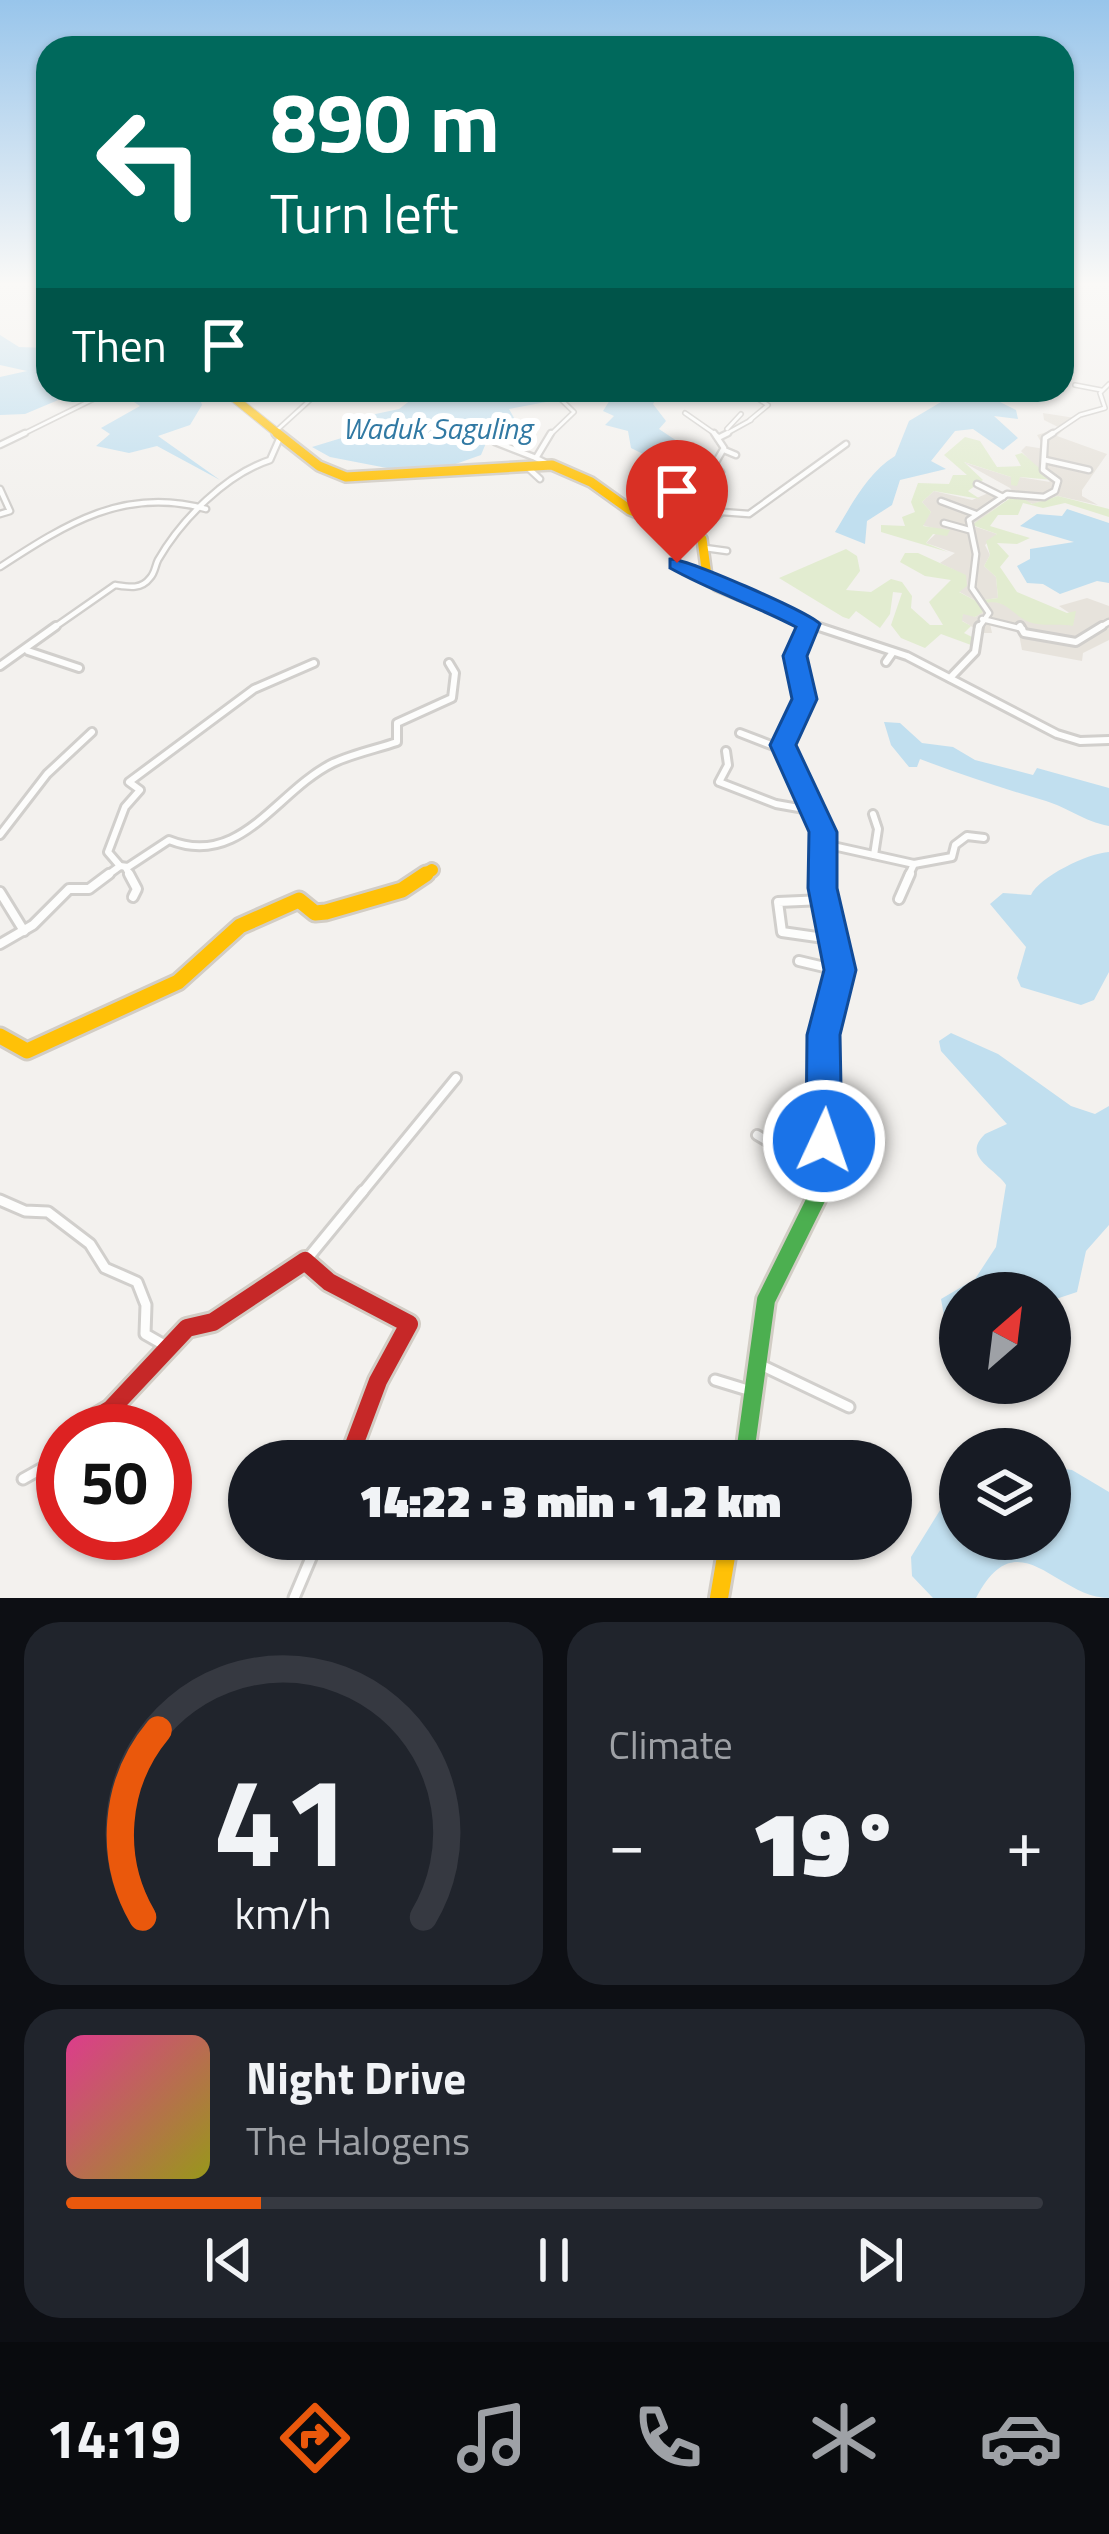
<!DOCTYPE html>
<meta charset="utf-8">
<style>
:root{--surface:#171b24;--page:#20242c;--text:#f1f3f6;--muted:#9ea1a6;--line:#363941;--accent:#ea580c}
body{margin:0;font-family:"Titillium Web",sans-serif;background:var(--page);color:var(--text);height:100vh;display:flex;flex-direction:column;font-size:45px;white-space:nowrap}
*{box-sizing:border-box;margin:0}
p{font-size:39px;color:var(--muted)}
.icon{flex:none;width:66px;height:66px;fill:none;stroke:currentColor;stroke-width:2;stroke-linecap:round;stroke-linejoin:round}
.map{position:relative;height:1598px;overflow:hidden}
.sheet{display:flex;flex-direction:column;gap:24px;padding:24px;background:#0d0f14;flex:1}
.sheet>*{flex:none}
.banner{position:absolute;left:36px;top:36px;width:1038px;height:366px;border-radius:36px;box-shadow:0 3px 9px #0004;background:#00695c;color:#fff;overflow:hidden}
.needle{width:78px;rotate:28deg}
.controls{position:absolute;left:939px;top:1272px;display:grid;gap:24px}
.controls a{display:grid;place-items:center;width:132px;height:132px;border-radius:50%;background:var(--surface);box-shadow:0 3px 9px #0004;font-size:60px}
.speed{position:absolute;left:36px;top:1404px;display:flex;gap:24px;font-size:60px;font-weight:700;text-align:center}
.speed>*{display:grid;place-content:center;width:156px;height:156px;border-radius:50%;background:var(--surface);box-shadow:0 3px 9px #0004;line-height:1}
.speed .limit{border:18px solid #d22;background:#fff;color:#111}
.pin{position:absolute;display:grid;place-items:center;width:102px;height:102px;color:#fff;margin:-123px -51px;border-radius:50% 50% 50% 0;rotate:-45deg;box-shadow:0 0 12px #0007}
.pin .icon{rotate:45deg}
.me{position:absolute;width:132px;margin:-66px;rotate:3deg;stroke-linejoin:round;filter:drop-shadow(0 0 9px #0008)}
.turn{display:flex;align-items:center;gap:42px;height:252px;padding:0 36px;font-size:54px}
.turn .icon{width:156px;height:156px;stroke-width:2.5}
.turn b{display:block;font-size:84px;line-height:102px}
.then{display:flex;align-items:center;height:114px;padding:0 36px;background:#0003;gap:24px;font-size:45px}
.big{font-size:90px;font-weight:800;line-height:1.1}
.sheet .tile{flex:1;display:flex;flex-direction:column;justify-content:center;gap:18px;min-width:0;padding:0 42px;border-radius:36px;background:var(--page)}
.sheet .dial{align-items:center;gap:0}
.dial svg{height:312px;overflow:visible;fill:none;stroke:var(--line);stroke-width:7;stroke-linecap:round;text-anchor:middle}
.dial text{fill:var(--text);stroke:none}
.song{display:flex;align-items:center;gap:36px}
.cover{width:144px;height:144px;border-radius:18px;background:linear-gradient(135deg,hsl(330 70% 55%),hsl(60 70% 35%))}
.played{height:12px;border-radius:6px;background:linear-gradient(90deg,var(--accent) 20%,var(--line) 20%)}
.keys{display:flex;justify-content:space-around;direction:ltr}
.heat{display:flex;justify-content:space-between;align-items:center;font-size:66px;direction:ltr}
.sheet .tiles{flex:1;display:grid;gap:24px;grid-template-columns:1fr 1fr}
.tile:last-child{grid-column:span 2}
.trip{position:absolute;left:228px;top:1440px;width:684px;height:120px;border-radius:60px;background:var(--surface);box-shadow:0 3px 9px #0004;font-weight:800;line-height:120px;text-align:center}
.tabs{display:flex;height:192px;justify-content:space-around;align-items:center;background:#090b0e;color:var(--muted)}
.tabs .icon{width:84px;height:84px}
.tabs .selected{color:var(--accent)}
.tabs b{font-size:54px;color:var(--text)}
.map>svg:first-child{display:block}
</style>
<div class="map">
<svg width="1109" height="1598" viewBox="0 0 1109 1598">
<rect width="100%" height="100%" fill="#f3f1ee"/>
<g fill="#e7e3dc">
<polygon points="1043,413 1075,418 1057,436 1107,454 1082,490 1082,496 1098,505 1058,496 1033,504 1020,500 1010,488 963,462 1011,477 1011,484 1019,477 1050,482 1021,451 1026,446 1045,449 1037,435 1060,428 1044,420"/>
<polygon points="934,491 972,500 993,491 1008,498 973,526 997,534 985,545 990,555 984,566 996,577 998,598 976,601 958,591 966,576 940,563 955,553 926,543 940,530 922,525 931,512 922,502"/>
<polygon points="1087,598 1109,606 1109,640 1083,653 1082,661 1022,650 1018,629 990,624 992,633 982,633 961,620 963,613 976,617 982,604 992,601 1008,605 1030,622 1062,624 1074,616 1059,606"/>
</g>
<g fill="#e2ecd0">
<polygon points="965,437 980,441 997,467 1021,466 1015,455 1022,453 1053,480 1020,477 1017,486 1011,485 1011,477 964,462 983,480 968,491 980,499 934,491 922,502 931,512 923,526 950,530 947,536 933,534 926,543 948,552 881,532 881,525 905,526 902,517 915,512 911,502 918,483 949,484 953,475 967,475 944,455"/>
<path d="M1016,494l16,10 26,-8 51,13v8l-44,-14 -22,5 -20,-5 -5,12h-20l-8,11 40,12 -13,6 -20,-1 12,13 -9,11 17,25 50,21 9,-2 -3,15c-14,-3 -31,1 -44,-4 -19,-8 -23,-25 -47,-18l1,8 -8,5 -12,-3 -1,7 9,5 -7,7 8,4 -1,8 -30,-11 -16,14 -24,-10 -10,-13 11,-32 -9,-1 -3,22 -10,14 -24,-17 -7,8 -6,-2 -64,-39 67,-29 11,7 3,15 -14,19 25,2 20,-13 11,3 10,14 -1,12 19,17h13l-14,-23 22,-22 -26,-4 -25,-14 5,-9h13l48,22 1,11 -8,6 17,9 22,-3 -2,-21 -12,-11 6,-11 -4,-14 11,-7 -25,-9z"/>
</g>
<g fill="#c1dfef">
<polygon points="0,335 19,347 48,348 48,390 82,390 25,414 0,415 0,377 27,371 0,365"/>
<polygon points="116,390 197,390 202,405 190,425 158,436 220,480 157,446 129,453 96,446 110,434 101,428 140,406"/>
<polygon points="424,390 539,390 551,401 509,409 526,439 489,436 481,455 450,466 392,469 330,457 312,447 368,430 352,419 399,409"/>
<polygon points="603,390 679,390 659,395 653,404 666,421 659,429 680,443 663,445 671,464 657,465 646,479 632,477 643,454 631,448 628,431 605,425 614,416 603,411 610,400"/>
<path d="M934,390h75l5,4 -26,2 28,14 2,9 -24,-3 24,22 -15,12 -30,-21 -18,2 -24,30 15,8 -46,11 -8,25 -25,16 -2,23 -30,-12c16,-26 32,-59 60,-76l14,-35 32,-19 -10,-7z"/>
<polygon points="1067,509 1109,523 1109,583 1097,581 1060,594 1043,584 1027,583 1017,566 1030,559 1030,549 1074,542 1020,526 1037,514 1062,516"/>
<path d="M884,722l16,1 22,20 31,4 22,13 58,15 4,-7 72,20v38c-26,-5 -40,-18 -63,-25 -42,-12 -84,-26 -126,-42l-3,8h-8l-18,-22z"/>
<path d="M1109,852v120l-15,28 -13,5 -60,-18 -4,-9 9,-31 -36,-43 13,-11 28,2c8,-18 57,-42 78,-43z"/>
<path d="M951,1033l47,21 73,52 24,8 14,-8v119l-23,26 -9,41 -27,9v-8h-90v41l-15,-13 -4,-22 34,-20 21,-32 10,-62c-11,-17 -45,-28 -21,-51l22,-10 -66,-73 -2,-10z"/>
<path d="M1050,1467l22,3 37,22v106c-53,0 -91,-81 -133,0h-43l-21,-22 -1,-19 49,-79v61h90z"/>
</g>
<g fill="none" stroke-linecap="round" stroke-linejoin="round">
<defs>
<g id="street-far4">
<polyline points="1075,385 1101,390"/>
<polyline points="685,413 718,436"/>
<polyline points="750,420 768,405 758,399 759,390"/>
<polyline points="727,429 741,414"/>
<polyline points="276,431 321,390"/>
<polyline points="19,436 112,390"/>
<polyline points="549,436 574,412 551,390"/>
<polyline points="722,436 751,420"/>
<polyline points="1049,436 1080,415 1105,408 1100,393 1109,384"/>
</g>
<g id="street-far3">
<polyline points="720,437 728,433"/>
<polyline points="495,442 536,458"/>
<polyline points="0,445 25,433"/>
<polyline points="724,450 736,455"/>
<polyline points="1045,460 1089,470"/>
<polyline points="548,464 536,458 551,433"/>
<polyline points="527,467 540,479"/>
<polyline points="977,484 1003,497"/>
<polyline points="0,489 10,511 0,514"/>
<polyline points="941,501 976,514"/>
<polyline points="722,512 749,514 846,444"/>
<polyline points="944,523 969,530"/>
<polyline points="695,535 722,512 701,505 721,472 713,467 724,448 714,433"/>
<polyline points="705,548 727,551"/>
<polyline points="677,563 707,576"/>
<path d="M0,567c66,-43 125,-81 206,-58"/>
<polyline points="982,619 1023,629"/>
<polyline points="809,624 825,629"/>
<path d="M52,629l63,-44c13,2 26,5 35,-7 5,-5 5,-12 8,-18 23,-40 68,-86 112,-100l11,-25"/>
<polyline points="978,629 989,613 972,588 976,554 969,520 1007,494 1044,497 1055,491 1058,481 1043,470 1045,438 1053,433"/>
<polyline points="1097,629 1109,622"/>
</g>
<g id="street-far2">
<polyline points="816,626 907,656 1057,734 1080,741 1109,740"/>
<polyline points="1020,626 1024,633 1076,642 1102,626"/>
<polyline points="28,651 79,668"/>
<polyline points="886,662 893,652"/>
<polyline points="0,666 56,626"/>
<polyline points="950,678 975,652 979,626"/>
<polyline points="740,733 784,750"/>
<polyline points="726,751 728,765 719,782 776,804 810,810"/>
<polyline points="873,814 878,829 874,855"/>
<polyline points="0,835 47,774 92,732"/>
<polyline points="824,844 914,864 952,857 955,845 967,836 984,838"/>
<path d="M120,866l8,1 41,-27c72,29 107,-49 164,-77 19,-9 43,-14 64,-21v-19l55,-25 3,-25 -6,-10"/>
<polyline points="126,868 131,877"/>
<polyline points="105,877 120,866 108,852 125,807 140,790 129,782 254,689 314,663"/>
<polyline points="908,877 914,864"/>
</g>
<g id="street-far1">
<polyline points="129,874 137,889 133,897"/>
<polyline points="0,892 24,931"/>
<polyline points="899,899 910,874"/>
<polyline points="824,900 778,902 782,932 831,939"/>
<polyline points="0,944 33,925 69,889 89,889 109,874"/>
<polyline points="799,961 837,970"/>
<polyline points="757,1135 823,1174"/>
<polyline points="361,1194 456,1078"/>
</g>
<g id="street">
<polyline points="0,1200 25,1211 48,1212 90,1244 105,1268 137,1282 146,1305 145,1334 166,1346"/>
<polyline points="308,1258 363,1191"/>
<polyline points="761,1365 849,1407"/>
<polyline points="715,1380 751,1391"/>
<polyline points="23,1479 48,1465 63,1444"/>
<polyline points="294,1598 319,1539"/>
</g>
<polyline id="fast-far2" points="806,632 795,656 804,699 783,745 823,832 823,877"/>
<polyline id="fast-far1" points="818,1194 826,1178 820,1114 827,1082 824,1035 840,971 823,874"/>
<polyline id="fast" points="744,1461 766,1300 820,1191"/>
<polyline id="slow-far4" points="224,390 281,436"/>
<polyline id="slow-far3" points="277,433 319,466 346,477 552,465 591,482 630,510 702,539 707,576 717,586 809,624 807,629"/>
<g id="slow-far2">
<polyline points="806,632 808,626"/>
<polyline points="421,877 432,870"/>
</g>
<polyline id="slow-far1" points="0,1036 27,1051 178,982 240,926 299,900 315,913 326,912 402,890 426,874"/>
<polyline id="slow" points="719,1598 729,1539"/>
<polyline id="jam" points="74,1431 111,1409 187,1328 213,1322 305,1261 329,1282 409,1324 378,1381 348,1461"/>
</defs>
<use href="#street-far4" stroke="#d1cfcc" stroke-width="6"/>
<use href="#street-far3" stroke="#d1cfcc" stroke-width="9"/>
<use href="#street-far2" stroke="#d1cfcc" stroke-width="12"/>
<use href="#street-far1" stroke="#d1cfcc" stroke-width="14"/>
<use href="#street" stroke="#d1cfcc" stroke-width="15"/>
<use href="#fast-far2" stroke="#d2cdc5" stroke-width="18"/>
<use href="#fast-far1" stroke="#d2cdc5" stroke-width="21"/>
<use href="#fast" stroke="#d2cdc5" stroke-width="24"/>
<use href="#slow-far4" stroke="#d2cdc5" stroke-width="10"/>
<use href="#slow-far3" stroke="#d2cdc5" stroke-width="14"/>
<use href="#slow-far2" stroke="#d2cdc5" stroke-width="18"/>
<use href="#slow-far1" stroke="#d2cdc5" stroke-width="21"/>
<use href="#slow" stroke="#d2cdc5" stroke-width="24"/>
<use href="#jam" stroke="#d2cdc5" stroke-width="24"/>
<use href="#street-far4" stroke="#fdfdfc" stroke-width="3"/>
<use href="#street-far3" stroke="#fdfdfc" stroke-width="4.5"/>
<use href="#street-far2" stroke="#fdfdfc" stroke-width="6"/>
<use href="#street-far1" stroke="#fdfdfc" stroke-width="8"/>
<use href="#street" stroke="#fdfdfc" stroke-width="9"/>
<use href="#fast-far2" stroke="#4caf50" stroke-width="12"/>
<use href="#fast-far1" stroke="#4caf50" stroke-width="15"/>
<use href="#fast" stroke="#4caf50" stroke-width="18"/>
<use href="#slow-far4" stroke="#ffc107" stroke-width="8"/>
<use href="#slow-far3" stroke="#ffc107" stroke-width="9"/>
<use href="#slow-far2" stroke="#ffc107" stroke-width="12"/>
<use href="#slow-far1" stroke="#ffc107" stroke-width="15"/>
<use href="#slow" stroke="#ffc107" stroke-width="18"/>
<use href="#jam" stroke="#c62828" stroke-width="18"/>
</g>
<linearGradient id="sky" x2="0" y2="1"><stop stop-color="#98c5eb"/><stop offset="0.56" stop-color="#faf9f7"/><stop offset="1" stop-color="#faf9f7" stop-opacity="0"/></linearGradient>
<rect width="1109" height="507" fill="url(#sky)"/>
<path fill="#1a73e8" stroke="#114b97" stroke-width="3" d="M670,559c13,-2 139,53 150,65l-13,32 10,43 -21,46 41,87v56l19,82 -16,65 2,106 -5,13 -13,5 -13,-5 -5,-13 1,-106 17,-65 -16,-82 1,-56 -39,-87 22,-46 -9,-43 13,-29c-42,-22 -85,-36 -126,-59z"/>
<g text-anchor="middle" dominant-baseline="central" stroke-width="12" stroke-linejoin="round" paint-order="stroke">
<g font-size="30" font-style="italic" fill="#3179a3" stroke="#fff">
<text x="437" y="428">Waduk Saguling</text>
</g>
</g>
</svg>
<div class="controls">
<a><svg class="needle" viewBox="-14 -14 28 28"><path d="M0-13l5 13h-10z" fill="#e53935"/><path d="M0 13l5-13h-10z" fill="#9ea1a6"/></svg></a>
<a><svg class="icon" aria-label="layers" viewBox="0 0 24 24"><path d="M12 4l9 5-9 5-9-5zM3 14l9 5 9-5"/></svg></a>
</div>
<div class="speed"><div class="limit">50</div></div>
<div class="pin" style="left:677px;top:563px;background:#d93025"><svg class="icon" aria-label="arrive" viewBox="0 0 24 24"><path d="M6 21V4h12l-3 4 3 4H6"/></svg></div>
<svg class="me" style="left:824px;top:1141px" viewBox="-20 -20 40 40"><circle r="17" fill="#1a73e8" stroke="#fff" stroke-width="3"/><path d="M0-11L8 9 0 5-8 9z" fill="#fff"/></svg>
<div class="trip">14:22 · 3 min · 1.2 km</div>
<div class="banner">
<div class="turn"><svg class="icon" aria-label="left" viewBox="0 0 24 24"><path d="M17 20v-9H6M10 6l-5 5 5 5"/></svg><div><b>890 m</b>Turn left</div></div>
<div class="then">Then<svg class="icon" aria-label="arrive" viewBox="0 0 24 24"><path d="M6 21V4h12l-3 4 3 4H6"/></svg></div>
</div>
</div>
<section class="sheet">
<div class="tiles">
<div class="tile dial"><svg viewBox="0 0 100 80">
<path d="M14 69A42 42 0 1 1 86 69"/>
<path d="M14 69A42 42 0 0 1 18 21" stroke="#ea580c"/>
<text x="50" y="56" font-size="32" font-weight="700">41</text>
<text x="50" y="72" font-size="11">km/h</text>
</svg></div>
<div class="tile"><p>Climate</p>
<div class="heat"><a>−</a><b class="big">19°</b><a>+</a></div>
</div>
<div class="tile">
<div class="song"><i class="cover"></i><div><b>Night Drive</b><p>The Halogens</p></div></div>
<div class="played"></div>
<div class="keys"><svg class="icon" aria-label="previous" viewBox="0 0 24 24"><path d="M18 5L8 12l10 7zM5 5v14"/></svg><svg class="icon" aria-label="pause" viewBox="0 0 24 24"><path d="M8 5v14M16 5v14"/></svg><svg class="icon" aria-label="next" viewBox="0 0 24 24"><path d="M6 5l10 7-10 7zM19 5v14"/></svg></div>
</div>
</div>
</section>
<nav class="tabs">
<b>14:19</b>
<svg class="icon selected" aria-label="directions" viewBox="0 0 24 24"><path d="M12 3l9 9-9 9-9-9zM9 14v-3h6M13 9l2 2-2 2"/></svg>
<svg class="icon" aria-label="music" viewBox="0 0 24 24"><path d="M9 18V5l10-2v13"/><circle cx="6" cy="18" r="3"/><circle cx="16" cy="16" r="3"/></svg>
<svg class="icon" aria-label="phone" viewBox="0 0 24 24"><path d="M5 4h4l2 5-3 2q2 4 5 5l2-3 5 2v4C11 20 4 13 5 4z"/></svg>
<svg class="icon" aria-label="climate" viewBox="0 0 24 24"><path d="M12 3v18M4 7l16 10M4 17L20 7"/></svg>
<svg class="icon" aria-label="car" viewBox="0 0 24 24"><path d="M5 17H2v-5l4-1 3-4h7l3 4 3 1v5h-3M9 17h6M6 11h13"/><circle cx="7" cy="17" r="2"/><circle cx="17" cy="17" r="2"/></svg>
</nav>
